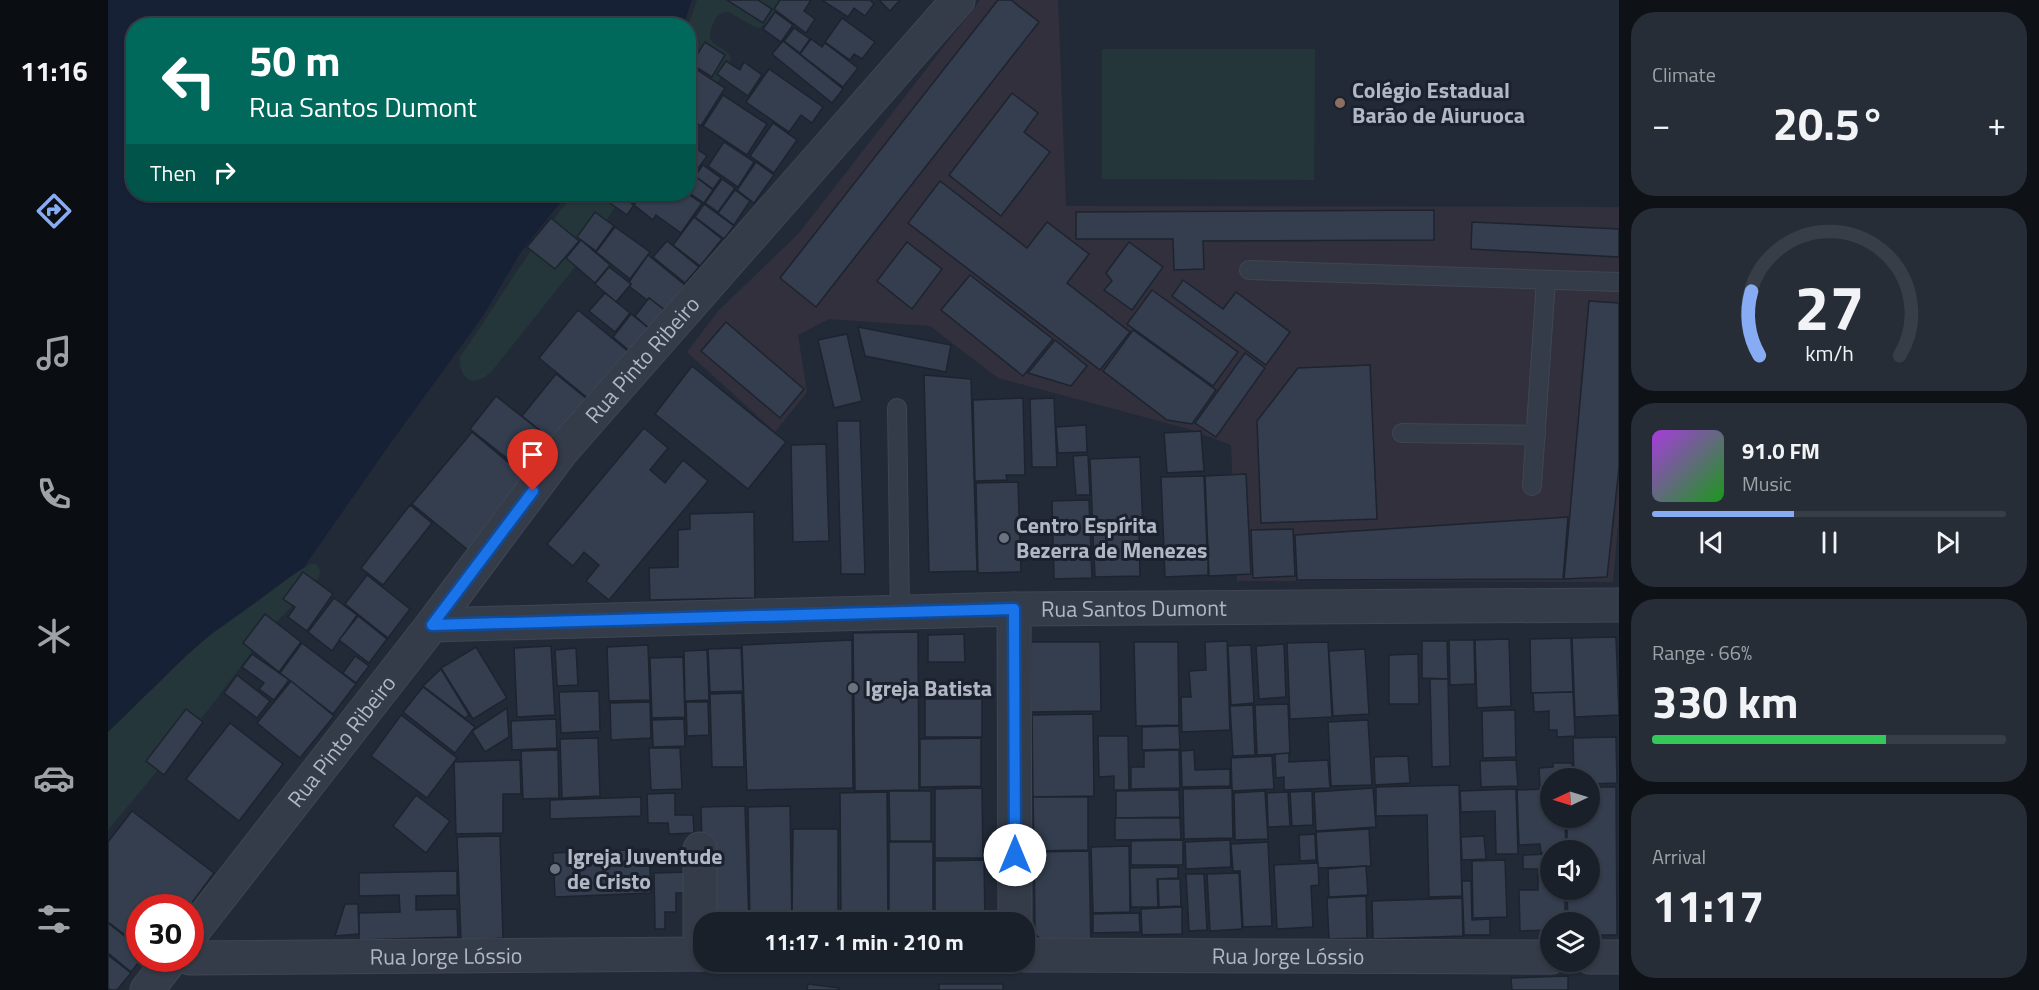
<!DOCTYPE html>
<meta charset="utf-8">
<style>
:root{--surface:#1a202a;--page:#272d36;--text:#f1f3f6;--muted:#9fa3a8;--line:#383e47;--accent:#87acf3}
body{margin:0;font-family:"Titillium Web",sans-serif;background:var(--page);color:var(--text);height:100vh;display:flex;flex-direction:column;font-size:22px;white-space:nowrap}
*{box-sizing:border-box;margin:0}
p{font-size:20px;color:var(--muted)}
.icon{flex:none;width:33px;height:33px;fill:none;stroke:currentColor;stroke-width:2;stroke-linecap:round;stroke-linejoin:round}
.map{position:relative;flex:1;overflow:hidden}
.drawer{display:flex;flex-direction:column;gap:12px;padding:12px;background:#0e1217;width:420px}
.drawer>*{flex:none}
.guide{position:absolute;left:18px;top:18px;width:570px;height:183px;border-radius:24px;box-shadow:0 2px 4px #0004,0 0 0 2px var(--line);background:#00695c;color:#fff;overflow:hidden}
.needle{width:39px;rotate:266deg}
.fabs{position:absolute;left:1432px;top:768px;display:grid;gap:12px}
.fabs a{display:grid;place-items:center;width:60px;height:60px;border-radius:50%;background:var(--surface);box-shadow:0 2px 4px #0004,0 0 0 2px var(--line);font-size:30px}
.speed{position:absolute;left:18px;top:894px;display:flex;gap:12px;font-size:30px;font-weight:700;text-align:center}
.speed>*{display:grid;place-content:center;width:78px;height:78px;border-radius:50%;background:var(--surface);box-shadow:0 2px 4px #0004,0 0 0 2px var(--line);line-height:1}
.speed .limit{border:9px solid #d22;background:#fff;color:#111}
.pin{position:absolute;display:grid;place-items:center;width:51px;height:51px;color:#fff;margin:-62px -26px;border-radius:50% 50% 50% 0;rotate:-45deg;box-shadow:0 0 6px #0007}
.pin .icon{rotate:45deg}
.me{position:absolute;width:66px;margin:-33px;rotate:0deg;stroke-linejoin:round;filter:drop-shadow(0 0 4px #0008)}
.turn{display:flex;align-items:center;gap:21px;height:126px;padding:0 24px;font-size:27px}
.turn .icon{width:78px;height:78px;stroke-width:2.5}
.turn b{display:block;font-size:42px;line-height:51px}
.then{display:flex;align-items:center;height:57px;padding:0 24px;background:#0003;gap:12px;font-size:22px}
.big{font-size:45px;font-weight:700;line-height:1.1}
.drawer .widget{flex:1;display:flex;flex-direction:column;justify-content:center;gap:9px;min-width:0;padding:0 21px;border-radius:24px;background:var(--page)}
.drawer .dial{align-items:center;gap:0}
.dial svg{height:156px;overflow:visible;fill:none;stroke:var(--line);stroke-width:7;stroke-linecap:round;text-anchor:middle}
.dial text{fill:var(--text);stroke:none}
.song{display:flex;align-items:center;gap:18px}
.cover{width:72px;height:72px;border-radius:9px;background:linear-gradient(135deg,hsl(280 70% 55%),hsl(120 70% 35%))}
.played{height:6px;border-radius:3px;background:linear-gradient(90deg,var(--accent) 40%,var(--line) 40%)}
.keys{display:flex;justify-content:space-around;direction:ltr}
.heat{display:flex;justify-content:space-between;align-items:center;font-size:33px;direction:ltr}
.charge{height:9px;border-radius:4px;background:linear-gradient(90deg,#34c759 66%,var(--line) 0)}
.trip{position:absolute;left:585px;top:912px;width:342px;height:60px;border-radius:24px;background:var(--surface);box-shadow:0 2px 4px #0004,0 0 0 2px var(--line);font-weight:700;line-height:60px;text-align:center}
main{display:flex;flex:1;min-height:0}
.dock{display:flex;flex-direction:column;width:108px;justify-content:space-around;align-items:center;background:#0a0d11;color:var(--muted)}
.dock .icon{width:42px;height:42px}
.dock .selected{color:var(--accent)}
.dock b{font-size:27px;color:var(--text)}
.map>svg:first-child{display:block}
</style>
<main>
<nav class="dock">
<b>11:16</b>
<svg class="icon selected" aria-label="directions" viewBox="0 0 24 24"><path d="M12 3l9 9-9 9-9-9zM9 14v-3h6M13 9l2 2-2 2"/></svg>
<svg class="icon" aria-label="music" viewBox="0 0 24 24"><path d="M9 18V5l10-2v13"/><circle cx="6" cy="18" r="3"/><circle cx="16" cy="16" r="3"/></svg>
<svg class="icon" aria-label="phone" viewBox="0 0 24 24"><path d="M5 4h4l2 5-3 2q2 4 5 5l2-3 5 2v4C11 20 4 13 5 4z"/></svg>
<svg class="icon" aria-label="climate" viewBox="0 0 24 24"><path d="M12 3v18M4 7l16 10M4 17L20 7"/></svg>
<svg class="icon" aria-label="car" viewBox="0 0 24 24"><path d="M5 17H2v-5l4-1 3-4h7l3 4 3 1v5h-3M9 17h6M6 11h13"/><circle cx="7" cy="17" r="2"/><circle cx="17" cy="17" r="2"/></svg>
<svg class="icon" aria-label="filters" viewBox="0 0 24 24"><path d="M4 7h16M4 17h16"/><circle cx="9" cy="7" r="2"/><circle cx="15" cy="17" r="2"/></svg>
</nav>
<div class="map">
<svg width="1511" height="990" viewBox="0 0 1511 990">
<rect width="100%" height="100%" fill="#222a38"/>
<polygon fill="#32303d" points="872,0 950,0 958,206 1511,207 1511,513 1505,582 1129,581 1123,445 1081,429 890,378 822,326 721,319 690,335 699,392 667,432 579,352 610,311 691,233"/>
<g fill="#243639">
<path d="M589,0h82c-3,12 -8,22 -20,28l-6,-2 -24,-14c-8,0 -12,3 -15,10 -12,25 6,20 17,35l-1,6 -41,63 -1,-100z"/>
<polygon points="994,49 1207,49 1206,180 994,179"/>
<path d="M466,194h49l-37,59 -94,118c-17,17 -33,11 -32,-14 38,-55 71,-112 114,-163z"/>
<path d="M203,564h5c5,5 5,10 1,16l-51,53 -57,76 -101,121v-98l80,-78 22,-19 40,-28 39,-30z"/>
</g>
<polygon fill="#162135" points="0,0 584,0 575,26 26,26 26,194 459,194 413,252 375,316 284,441 196,567 102,635 80,654 0,732"/>
<g fill="#343e4f" stroke="#1d242f" stroke-width="1.5">
<polygon points="619,0 650,0 664,9 655,23"/>
<polygon points="672,0 703,0 696,11 707,19 698,33 666,9"/>
<polygon points="714,0 762,0 766,4 757,16 746,8 740,17"/>
<polygon points="771,0 792,0 782,11"/>
<polygon points="890,0 903,0 931,22 708,307 672,278"/>
<polygon points="667,12 685,25 673,42 655,29"/>
<polygon points="734,18 767,42 754,59 746,54 742,60 717,42"/>
<polygon points="686,28 702,39 692,53 676,41"/>
<polygon points="703,39 714,47 717,43 750,68 735,87 692,54"/>
<polygon points="675,41 735,89 724,103 664,54"/>
<polygon points="597,42 617,55 604,77 583,64"/>
<polygon points="618,61 632,70 636,62 654,75 640,96 609,74"/>
<polygon points="585,67 617,88 593,126 580,118 580,74"/>
<polygon points="661,69 715,107 704,123 693,115 681,132 638,102"/>
<polygon points="904,93 930,113 916,132 942,152 893,216 841,175"/>
<polygon points="615,95 659,124 639,155 595,126"/>
<polygon points="665,123 689,140 666,173 642,156"/>
<polygon points="580,129 589,135 583,145 599,156 589,170 580,164"/>
<polygon points="616,142 646,162 630,187 600,166"/>
<polygon points="648,162 666,175 646,203 629,190"/>
<polygon points="595,165 613,178 605,189 587,176"/>
<polygon points="588,177 605,190 596,203 580,192 580,187"/>
<polygon points="614,179 627,188 610,212 597,203"/>
<polygon points="832,181 919,248 939,222 981,254 959,283 1022,332 992,370 800,223"/>
<polygon points="627,190 642,201 626,225 610,213"/>
<polygon points="493,194 530,194 523,203 526,205 519,215 492,196"/>
<polygon points="534,194 580,194 594,203 573,233 548,215 545,220 526,205"/>
<polygon points="596,204 626,226 616,239 587,217"/>
<polygon points="1326,210 1326,240 1095,241 1096,269 1066,270 1065,239 968,239 968,212"/>
<polygon points="487,212 506,226 488,251 469,237"/>
<polygon points="586,217 614,239 592,266 565,245"/>
<polygon points="443,218 471,241 447,269 419,247"/>
<polygon points="1364,222 1511,229 1511,257 1363,249"/>
<polygon points="507,227 542,252 522,279 488,252"/>
<polygon points="473,240 502,265 487,283 458,258"/>
<polygon points="559,241 591,267 577,283 545,257"/>
<polygon points="799,242 834,269 804,309 769,281"/>
<polygon points="1021,242 1055,267 1024,310 996,290 1004,281 998,273"/>
<polygon points="540,255 577,285 557,311 541,298 539,300 521,286 523,284 521,282"/>
<polygon points="501,267 523,284 508,302 487,284"/>
<polygon points="862,275 945,339 915,376 833,310"/>
<polygon points="1075,280 1115,309 1128,292 1182,332 1158,365 1064,296"/>
<polygon points="1044,290 1130,352 1105,386 1019,324"/>
<polygon points="497,293 522,313 507,332 481,311"/>
<polygon points="541,298 558,311 543,330 527,316"/>
<polygon points="1481,301 1511,303 1511,468 1499,577 1456,579"/>
<polygon points="470,310 527,357 488,405 431,358"/>
<polygon points="523,314 543,330 524,353 505,337"/>
<polygon points="618,322 696,389 672,418 593,351"/>
<polygon points="750,327 843,345 838,372 757,356"/>
<polygon points="1025,330 1108,390 1084,424 1059,420 995,371"/>
<polygon points="739,334 754,401 726,408 710,340"/>
<polygon points="947,340 979,366 963,386 920,373"/>
<polygon points="1137,353 1157,368 1108,437 1087,423"/>
<polygon points="1262,365 1269,519 1153,523 1149,421 1190,368"/>
<polygon points="584,366 678,442 640,489 547,414"/>
<polygon points="448,374 479,399 445,441 414,416"/>
<polygon points="816,375 863,379 869,571 821,572"/>
<polygon points="388,396 450,445 424,478 362,429"/>
<polygon points="915,398 917,475 898,475 899,480 867,481 865,400"/>
<polygon points="946,398 949,467 924,467 922,399"/>
<polygon points="729,421 752,421 757,574 733,574"/>
<polygon points="978,425 979,452 950,453 948,427"/>
<polygon points="536,428 560,448 542,470 557,483 575,460 600,481 501,600 478,581 491,565 476,552 465,566 439,544"/>
<polygon points="1093,431 1096,471 1059,473 1056,433"/>
<polygon points="364,432 419,478 360,550 304,504"/>
<polygon points="718,444 721,541 685,542 683,445"/>
<polygon points="980,455 982,495 968,495 965,456"/>
<polygon points="1032,457 1035,530 985,532 982,459"/>
<polygon points="1138,474 1143,574 1101,576 1097,476"/>
<polygon points="1096,476 1099,549 1056,550 1053,477"/>
<polygon points="910,482 913,572 870,573 868,483"/>
<polygon points="981,500 984,578 946,579 944,501"/>
<polygon points="302,505 324,523 275,585 253,568"/>
<polygon points="646,512 647,598 542,600 541,568 570,567 570,530 582,529 582,514"/>
<polygon points="1460,517 1455,579 1189,580 1187,535"/>
<polygon points="1185,529 1187,576 1145,578 1143,530"/>
<polygon points="1031,533 1032,576 987,577 985,535"/>
<polygon points="1100,552 1100,575 1057,577 1056,553"/>
<polygon points="195,572 225,594 199,631 180,617 187,607 175,599"/>
<polygon points="259,575 302,609 280,638 237,604"/>
<polygon points="226,598 249,615 224,651 200,632"/>
<polygon points="157,614 193,642 171,672 135,643"/>
<polygon points="250,616 279,639 261,663 231,640"/>
<polygon points="810,632 811,790 747,791 745,633"/>
<polygon points="856,634 857,662 820,662 820,635"/>
<polygon points="1508,637 1511,715 1467,717 1464,638"/>
<polygon points="1463,638 1465,692 1423,693 1422,639"/>
<polygon points="1401,639 1403,706 1369,708 1367,640"/>
<polygon points="744,640 745,788 639,790 634,645"/>
<polygon points="1341,640 1366,640 1367,684 1342,685"/>
<polygon points="1119,641 1122,730 1074,732 1073,697 1083,697 1081,671 1098,670 1097,642"/>
<polygon points="1314,641 1339,641 1340,679 1314,678"/>
<polygon points="923,642 992,642 993,711 923,712"/>
<polygon points="1026,642 1070,642 1071,725 1028,726"/>
<polygon points="1220,642 1224,717 1182,719 1179,643"/>
<polygon points="194,643 248,684 225,714 172,673"/>
<polygon points="1176,644 1178,697 1151,699 1148,646"/>
<polygon points="540,645 542,700 501,701 499,647"/>
<polygon points="1143,645 1146,703 1123,705 1120,646"/>
<polygon points="443,646 447,715 409,717 406,648"/>
<polygon points="368,647 399,698 365,719 333,668"/>
<polygon points="468,648 470,685 449,686 447,650"/>
<polygon points="633,648 635,691 602,692 600,649"/>
<polygon points="1257,649 1261,714 1225,716 1221,651"/>
<polygon points="599,650 601,700 577,701 576,651"/>
<polygon points="144,654 181,680 166,700 151,689 156,683 134,667"/>
<polygon points="1310,654 1311,704 1281,704 1281,655"/>
<polygon points="247,656 261,666 248,683 235,673"/>
<polygon points="575,657 577,717 544,718 542,658"/>
<polygon points="333,669 361,715 357,718 315,686"/>
<polygon points="129,675 162,701 149,718 116,693"/>
<polygon points="1322,679 1340,679 1342,766 1324,767"/>
<polygon points="183,681 226,716 192,758 149,723"/>
<polygon points="315,687 367,727 347,753 295,712"/>
<polygon points="491,691 492,731 453,733 451,692"/>
<polygon points="1465,692 1467,736 1449,737 1449,730 1441,730 1441,711 1426,712 1425,693"/>
<polygon points="634,693 636,767 604,767 602,694"/>
<rect x="817" y="699" width="57" height="38"/>
<polygon points="542,702 543,738 503,740 502,703"/>
<polygon points="578,702 600,702 601,735 579,736"/>
<polygon points="1180,704 1182,754 1149,755 1147,705"/>
<polygon points="1145,705 1147,755 1125,756 1122,706"/>
<polygon points="399,708 401,737 377,752 364,731"/>
<polygon points="78,709 95,722 56,775 38,761"/>
<polygon points="1407,710 1408,757 1375,758 1374,711"/>
<polygon points="985,714 986,796 925,797 924,715"/>
<polygon points="293,715 349,758 319,798 263,756"/>
<polygon points="448,719 449,748 404,750 403,721"/>
<polygon points="576,719 577,746 545,747 544,720"/>
<polygon points="1260,720 1264,785 1223,786 1220,722"/>
<polygon points="122,723 175,764 131,821 78,779"/>
<polygon points="1071,726 1072,749 1034,750 1034,727"/>
<polygon points="990,736 1020,736 1021,790 1006,790 1006,776 991,777"/>
<polygon points="1508,737 1509,783 1482,784 1482,778 1466,778 1465,738"/>
<polygon points="490,738 492,796 454,798 452,739"/>
<polygon points="873,738 873,786 812,787 812,739"/>
<polygon points="541,748 572,748 574,789 543,790"/>
<polygon points="450,750 451,798 415,799 413,751"/>
<polygon points="1071,750 1072,788 1023,789 1023,767 1036,767 1036,751"/>
<polygon points="1086,750 1087,770 1122,769 1122,786 1074,787 1073,751"/>
<polygon points="1181,753 1181,762 1220,760 1222,788 1176,790 1176,777 1168,778 1167,754"/>
<polygon points="1164,756 1166,789 1124,791 1123,758"/>
<polygon points="1300,756 1302,783 1267,785 1266,757"/>
<polygon points="412,760 413,794 395,794 395,833 348,834 346,762"/>
<polygon points="1408,760 1410,786 1373,787 1372,761"/>
<polygon points="1445,763 1464,763 1465,778 1443,778 1443,787 1432,787 1431,768 1445,767"/>
<polygon points="1351,785 1354,896 1321,897 1319,815 1268,816 1268,787"/>
<polygon points="1482,787 1508,787 1509,935 1482,935 1482,922 1460,922 1459,890 1482,890 1482,850 1459,850 1459,818 1482,818"/>
<polygon points="874,788 875,858 827,858 827,789"/>
<polygon points="1124,788 1125,838 1076,839 1075,789"/>
<polygon points="1265,788 1268,827 1208,831 1206,792"/>
<polygon points="1408,789 1410,854 1388,854 1387,811 1353,812 1352,791"/>
<polygon points="1443,789 1443,818 1457,818 1458,850 1443,850 1443,853 1433,853 1432,844 1411,845 1409,790"/>
<polygon points="1071,790 1072,817 1008,818 1008,791"/>
<polygon points="781,791 823,791 823,841 782,841"/>
<polygon points="1157,791 1160,839 1127,840 1126,793"/>
<polygon points="1204,791 1205,825 1184,826 1182,792"/>
<polygon points="779,792 780,922 733,922 732,793"/>
<polygon points="1180,792 1182,826 1160,827 1159,793"/>
<polygon points="567,793 567,815 585,815 586,833 561,834 560,823 540,823 539,794"/>
<polygon points="308,795 342,821 318,853 285,826"/>
<polygon points="533,797 533,816 442,819 442,800"/>
<polygon points="925,797 980,797 980,850 926,851"/>
<polygon points="637,806 641,922 596,922 593,807"/>
<polygon points="682,806 684,922 642,922 640,807"/>
<polygon points="24,811 106,873 80,908 32,908 32,946 0,922 0,842"/>
<polygon points="1007,818 1072,818 1073,839 1007,840"/>
<polygon points="685,829 730,829 730,922 684,922"/>
<polygon points="1261,829 1263,866 1210,868 1208,832"/>
<polygon points="1207,834 1208,860 1192,861 1191,835"/>
<polygon points="392,836 395,938 353,941 349,837"/>
<polygon points="1376,836 1378,859 1354,860 1353,837"/>
<polygon points="1075,840 1075,865 1023,865 1023,841"/>
<polygon points="1122,840 1123,867 1078,869 1077,842"/>
<rect x="781" y="842" width="44" height="80"/>
<polygon points="1160,842 1164,926 1135,927 1132,871 1125,871 1123,844"/>
<polygon points="1021,846 1022,912 985,913 983,847"/>
<polygon points="541,849 543,893 447,897 445,853"/>
<polygon points="981,851 983,946 940,945 927,934 926,852"/>
<polygon points="1443,854 1443,890 1457,890 1457,922 1443,922 1443,930 1412,931 1411,890 1430,890 1430,869 1415,869 1415,855"/>
<polygon points="876,860 877,922 827,922 827,861"/>
<polygon points="1397,860 1399,917 1365,918 1364,861"/>
<polygon points="1210,863 1211,885 1203,886 1205,927 1169,929 1166,865"/>
<polygon points="1258,866 1260,895 1221,897 1220,869"/>
<polygon points="1070,867 1070,878 1049,879 1050,907 1023,907 1022,868"/>
<polygon points="349,871 349,895 308,896 308,910 349,909 350,937 251,940 251,913 292,912 291,895 251,896 251,873"/>
<polygon points="581,872 582,893 568,893 568,912 557,912 557,929 547,929 546,873"/>
<polygon points="1131,873 1134,929 1102,931 1099,874"/>
<polygon points="1078,874 1096,874 1099,930 1081,931"/>
<polygon points="1050,879 1072,879 1073,906 1051,907"/>
<polygon points="1354,881 1363,881 1364,920 1382,919 1382,935 1356,935"/>
<polygon points="1258,896 1259,938 1221,939 1219,898"/>
<polygon points="1354,898 1355,936 1265,939 1264,901"/>
<polygon points="237,904 250,904 251,934 227,936"/>
<polygon points="1074,907 1074,934 1034,935 1033,909"/>
<polygon points="1031,913 1032,932 985,933 985,914"/>
<polygon points="0,923 32,948 32,958 34,958 23,972 0,953"/>
<polygon points="0,955 23,973 9,990 3,990 0,988"/>
<polygon points="1460,976 1460,990 1404,990 1403,978"/>
<polygon points="700,984 731,988 731,990 699,990"/>
<rect x="831" y="984" width="64" height="6"/>
</g>
<g fill="none" stroke-linecap="round" stroke-linejoin="round">
<defs>
<g id="service">
<polyline points="1141,270 1511,282"/>
<polyline points="789,408 792,612"/>
<polyline points="1294,433 1428,435"/>
<polyline points="1424,486 1438,280"/>
</g>
<g id="minor">
<polyline points="906,609 907,922"/>
<polyline points="592,954 592,849"/>
<path id="s1" d="M916,955l527,2"/>
<polyline points="1482,957 1511,957"/>
<path id="s2" d="M82,958l514,-4"/>
</g>
<g id="tertiary">
<path id="s3" d="M324,625l582,-16 605,-4"/>
<path id="s4" d="M82,935l242,-310 129,-173 397,-452"/>
<polyline points="39,990 64,958"/>
</g>
</defs>
<use href="#service" stroke="#3f4652" stroke-width="20"/>
<use href="#minor" stroke="#3f4652" stroke-width="35"/>
<use href="#tertiary" stroke="#3f4652" stroke-width="35"/>
<use href="#service" stroke="#353c49" stroke-width="18"/>
<use href="#minor" stroke="#353c49" stroke-width="33"/>
<use href="#tertiary" stroke="#353c49" stroke-width="33"/>
</g>
<g fill="none" stroke-linecap="round" stroke-linejoin="round">
<defs>
<polyline id="route" points="425,491 324,625 906,609 907,855"/>
</defs>
<use href="#route" stroke="#114b97" stroke-width="15"/>
<use href="#route" stroke="#1a73e8" stroke-width="10"/>
</g>
<circle fill="#8d6e63" stroke="#1b222d" stroke-width="2" cx="1232" cy="103" r="6"/>
<g fill="#6b7280" stroke="#1b222d" stroke-width="2">
<circle cx="896" cy="538" r="6"/>
<circle cx="745" cy="688" r="6"/>
<circle cx="447" cy="869" r="6"/>
</g>
<g text-anchor="middle" dominant-baseline="central" stroke-width="6" stroke-linejoin="round" paint-order="stroke">
<g font-size="22" font-weight="bold" fill="#b0b7c5" stroke="#1b222d" text-anchor="start">
<text x="1244" y="90">Colégio Estadual<tspan x="1244" dy="25">Barão de Aiuruoca</tspan></text>
<text x="908" y="525">Centro Espírita<tspan x="908" dy="25">Bezerra de Menezes</tspan></text>
<text x="757" y="688">Igreja Batista</text>
<text x="459" y="856">Igreja Juventude<tspan x="459" dy="25">de Cristo</tspan></text>
</g>
<g font-size="22" fill="#b0b7c5" stroke="#1b222d">
<text stroke="none"><textPath href="#s4" startOffset="732">Rua Pinto Ribeiro</textPath></text>
<text stroke="none"><textPath href="#s3" startOffset="702">Rua Santos Dumont</textPath></text>
<text stroke="none"><textPath href="#s4" startOffset="246">Rua Pinto Ribeiro</textPath></text>
<text stroke="none"><textPath href="#s2" startOffset="256">Rua Jorge Lóssio</textPath></text>
<text stroke="none"><textPath href="#s1" startOffset="264">Rua Jorge Lóssio</textPath></text>
</g>
</g>
</svg>
<div class="fabs">
<a><svg class="needle" viewBox="-14 -14 28 28"><path d="M0-13l5 13h-10z" fill="#e53935"/><path d="M0 13l5-13h-10z" fill="#9fa3a8"/></svg></a>
<a><svg class="icon" aria-label="sound" viewBox="0 0 24 24"><path d="M4 9h4l5-4v14l-5-4H4zM17 9q2 3 0 6"/></svg></a>
<a><svg class="icon" aria-label="layers" viewBox="0 0 24 24"><path d="M12 4l9 5-9 5-9-5zM3 14l9 5 9-5"/></svg></a>
</div>
<div class="speed"><div class="limit">30</div></div>
<div class="pin" style="left:425px;top:491px;background:#d93025"><svg class="icon" aria-label="arrive" viewBox="0 0 24 24"><path d="M6 21V4h12l-3 4 3 4H6"/></svg></div>
<svg class="me" style="left:907px;top:855px" viewBox="-20 -20 40 40"><circle r="19" fill="#fff"/><path d="M0-13L10 11 0 6-10 11z" fill="#1a73e8"/></svg>
<div class="trip">11:17 · 1 min · 210 m</div>
<div class="guide">
<div class="turn"><svg class="icon" aria-label="left" viewBox="0 0 24 24"><path d="M17 20v-9H6M10 6l-5 5 5 5"/></svg><div><b>50 m</b>Rua Santos Dumont</div></div>
<div class="then">Then<svg class="icon" aria-label="right" viewBox="0 0 24 24"><path d="M7 20v-9h11M14 6l5 5-5 5"/></svg></div>
</div>
</div>
<section class="drawer">
<div class="widget"><p>Climate</p>
<div class="heat"><a>−</a><b class="big">20.5°</b><a>+</a></div>
</div>
<div class="widget dial"><svg viewBox="0 0 100 80">
<path d="M14 69A42 42 0 1 1 86 69"/>
<path d="M14 69A42 42 0 0 1 10 36" stroke="#87acf3"/>
<text x="50" y="56" font-size="32" font-weight="700">27</text>
<text x="50" y="72" font-size="11">km/h</text>
</svg></div>
<div class="widget">
<div class="song"><i class="cover"></i><div><b>91.0 FM</b><p>Music</p></div></div>
<div class="played"></div>
<div class="keys"><svg class="icon" aria-label="previous" viewBox="0 0 24 24"><path d="M18 5L8 12l10 7zM5 5v14"/></svg><svg class="icon" aria-label="pause" viewBox="0 0 24 24"><path d="M8 5v14M16 5v14"/></svg><svg class="icon" aria-label="next" viewBox="0 0 24 24"><path d="M6 5l10 7-10 7zM19 5v14"/></svg></div>
</div>
<div class="widget"><p>Range · 66%</p><b class="big">330 km</b><div class="charge"></div></div>
<div class="widget"><p>Arrival</p><b class="big">11:17</b></div>
</section>
</main>
